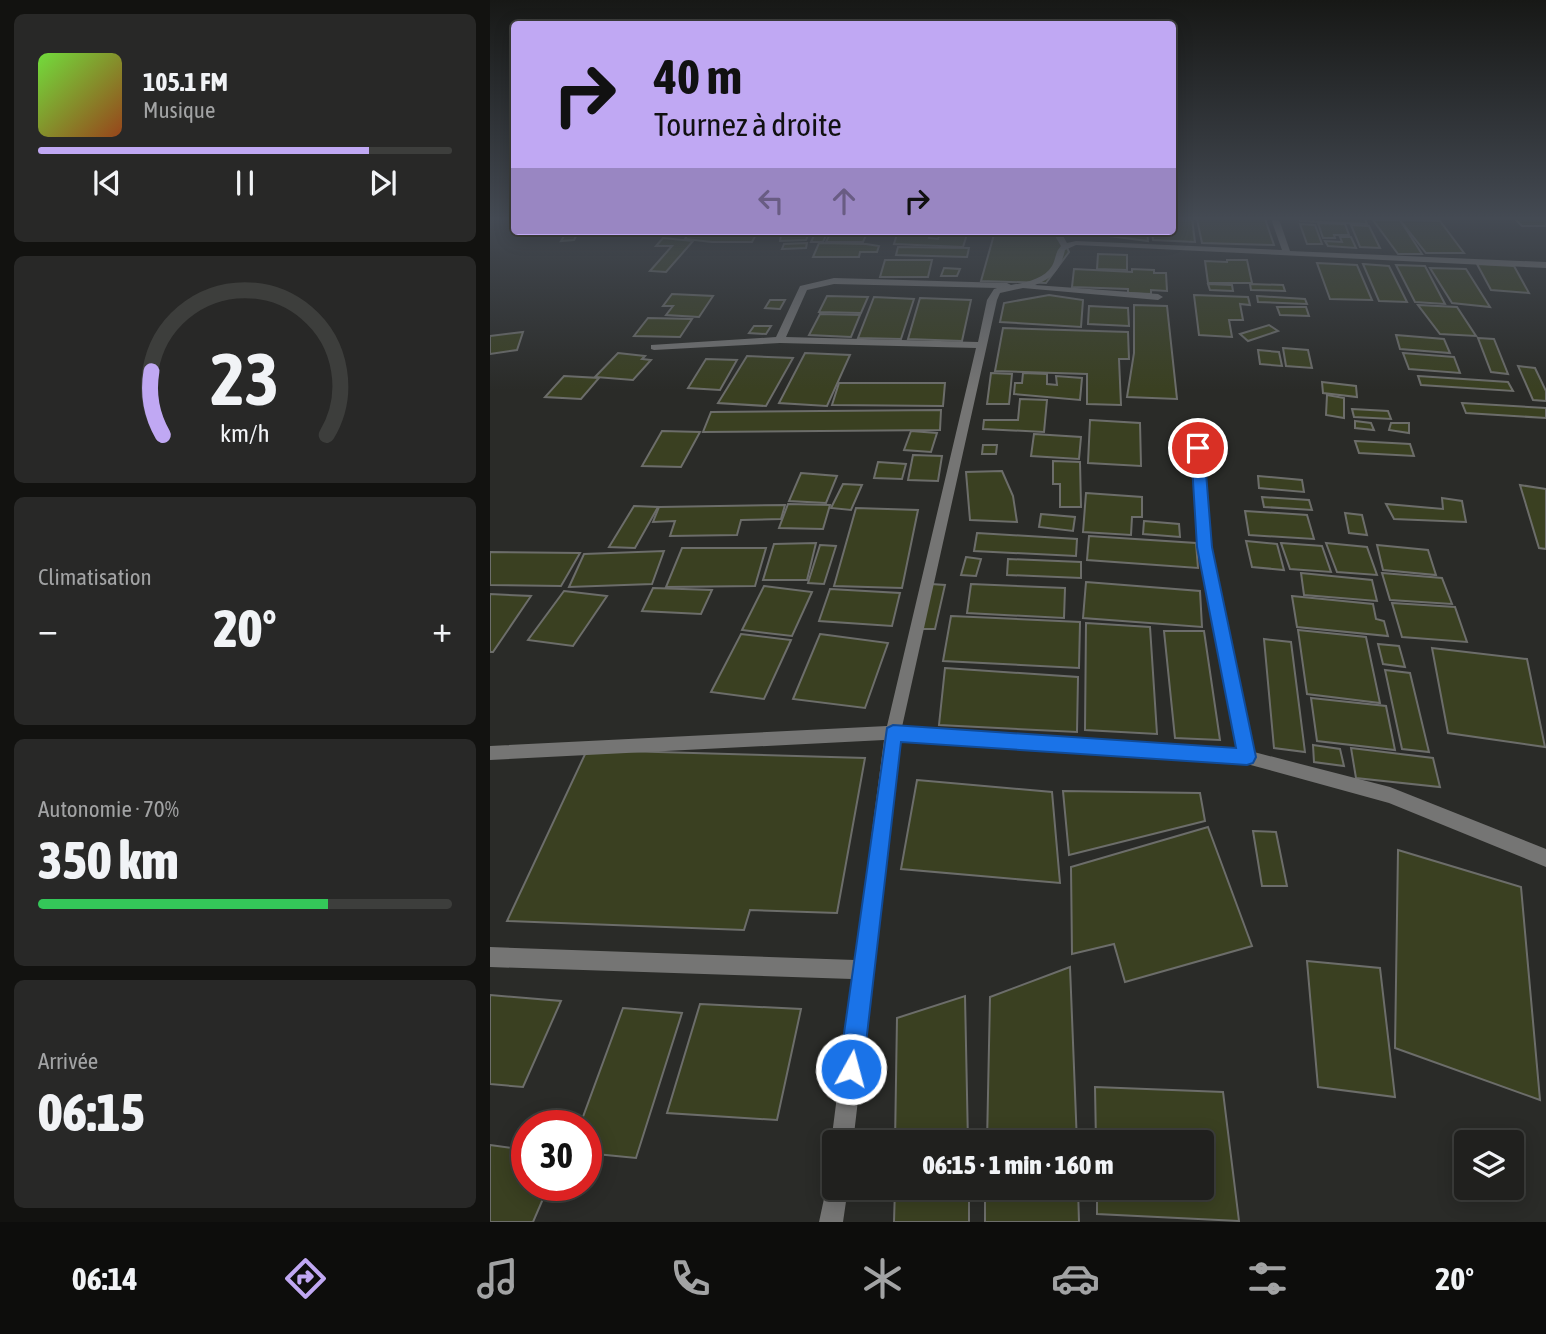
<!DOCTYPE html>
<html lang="fr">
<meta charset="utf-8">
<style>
:root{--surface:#20201e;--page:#282827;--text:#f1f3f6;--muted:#a2a3a4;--line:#3d3e3c;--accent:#c0a8f3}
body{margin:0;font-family:"Asap Condensed",sans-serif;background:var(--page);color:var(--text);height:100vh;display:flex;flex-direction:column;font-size:26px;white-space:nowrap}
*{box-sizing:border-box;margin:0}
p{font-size:23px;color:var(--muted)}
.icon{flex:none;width:38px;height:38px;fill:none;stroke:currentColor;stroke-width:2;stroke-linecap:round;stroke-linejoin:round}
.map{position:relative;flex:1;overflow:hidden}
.side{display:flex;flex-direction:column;gap:14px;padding:14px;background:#121210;width:490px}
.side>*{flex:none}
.top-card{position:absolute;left:21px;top:21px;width:665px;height:214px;border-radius:7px;box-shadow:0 4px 18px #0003,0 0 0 2px var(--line);background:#c0a8f3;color:#111;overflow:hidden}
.tools{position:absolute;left:964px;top:1130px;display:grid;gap:14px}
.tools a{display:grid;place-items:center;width:70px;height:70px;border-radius:7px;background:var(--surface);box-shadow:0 4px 18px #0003,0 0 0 2px var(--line);font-size:35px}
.speed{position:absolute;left:21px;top:1110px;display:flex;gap:14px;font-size:35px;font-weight:700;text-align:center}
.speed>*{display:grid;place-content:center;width:91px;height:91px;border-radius:50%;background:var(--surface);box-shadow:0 4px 18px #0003,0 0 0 2px var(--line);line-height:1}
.speed .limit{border:10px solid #d22;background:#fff;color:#111}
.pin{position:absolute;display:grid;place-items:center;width:60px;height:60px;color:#fff;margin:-30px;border:4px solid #fff;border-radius:50%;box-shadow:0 2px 7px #0007}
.me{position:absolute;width:77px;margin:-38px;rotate:7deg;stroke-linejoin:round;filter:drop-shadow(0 0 5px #0008)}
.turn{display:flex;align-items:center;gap:24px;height:147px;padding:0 28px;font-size:32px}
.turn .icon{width:91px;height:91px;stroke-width:2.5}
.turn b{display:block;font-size:49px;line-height:60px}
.lanes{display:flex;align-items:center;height:66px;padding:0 28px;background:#0003;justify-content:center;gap:35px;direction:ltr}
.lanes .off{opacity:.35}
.big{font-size:52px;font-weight:800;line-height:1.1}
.side .widget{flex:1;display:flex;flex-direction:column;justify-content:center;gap:10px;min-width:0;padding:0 24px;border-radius:10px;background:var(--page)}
.side .dial{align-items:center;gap:0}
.dial svg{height:182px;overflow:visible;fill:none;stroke:var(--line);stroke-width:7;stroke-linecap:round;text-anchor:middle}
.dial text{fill:var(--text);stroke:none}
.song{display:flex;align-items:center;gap:21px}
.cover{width:84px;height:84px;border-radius:10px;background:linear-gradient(135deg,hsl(100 70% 55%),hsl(20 70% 35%))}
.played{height:7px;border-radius:4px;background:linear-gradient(90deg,var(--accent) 80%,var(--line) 80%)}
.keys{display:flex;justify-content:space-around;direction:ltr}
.heat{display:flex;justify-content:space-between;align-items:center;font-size:38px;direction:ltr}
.charge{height:10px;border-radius:5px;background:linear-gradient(90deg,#34c759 70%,var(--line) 0)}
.trip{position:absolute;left:332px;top:1130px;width:392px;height:70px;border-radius:7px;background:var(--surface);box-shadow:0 4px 18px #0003,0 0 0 2px var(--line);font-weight:800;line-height:70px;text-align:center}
.menu{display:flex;height:112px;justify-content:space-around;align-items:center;background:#0d0d0c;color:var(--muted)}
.menu .icon{width:49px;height:49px}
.menu .current{color:var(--accent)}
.menu b{font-size:32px;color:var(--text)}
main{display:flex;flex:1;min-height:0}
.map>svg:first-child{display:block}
</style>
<main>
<section class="side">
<div class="widget">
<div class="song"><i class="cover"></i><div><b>105.1 FM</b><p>Musique</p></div></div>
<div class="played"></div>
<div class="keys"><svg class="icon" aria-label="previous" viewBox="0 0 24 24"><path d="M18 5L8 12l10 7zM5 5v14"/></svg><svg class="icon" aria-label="pause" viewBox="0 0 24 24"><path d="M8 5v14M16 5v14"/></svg><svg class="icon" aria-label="next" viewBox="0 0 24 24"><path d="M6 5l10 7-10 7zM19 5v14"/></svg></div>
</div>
<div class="widget dial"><svg viewBox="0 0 100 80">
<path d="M14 69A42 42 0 1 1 86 69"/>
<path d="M14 69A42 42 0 0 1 9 41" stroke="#c0a8f3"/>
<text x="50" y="56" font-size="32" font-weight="700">23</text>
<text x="50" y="72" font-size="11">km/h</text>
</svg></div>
<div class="widget"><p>Climatisation</p>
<div class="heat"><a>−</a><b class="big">20°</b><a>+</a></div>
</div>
<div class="widget"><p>Autonomie · 70%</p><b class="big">350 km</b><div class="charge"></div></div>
<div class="widget"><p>Arrivée</p><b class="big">06:15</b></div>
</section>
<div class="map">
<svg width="1056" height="1222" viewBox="0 0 1056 1222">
<rect width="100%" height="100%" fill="#2a2b28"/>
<g fill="#3a4021" stroke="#6c6d6a" stroke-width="2">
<polygon points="682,219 702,219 705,242 663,240 662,231 682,231"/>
<polygon points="707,219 775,219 784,245 712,243"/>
<polygon points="810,219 875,219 877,224 810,221"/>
<polygon points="1025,219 1055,219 1056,226 1032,226"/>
<polygon points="883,220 910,220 932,254 908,254"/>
<polygon points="910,220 950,221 974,253 936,253"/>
<polygon points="828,223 855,224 859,235 844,235 845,238 833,238"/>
<polygon points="810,224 825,225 832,244 817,244"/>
<polygon points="861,225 879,226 890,248 870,247"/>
<polygon points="77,231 89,231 84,240 71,241"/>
<polygon points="200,231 268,231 262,242 222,242 195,239"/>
<polygon points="326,231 338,231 333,242 321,242"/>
<polygon points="408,231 441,231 439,238 448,239 451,231 478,231 473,247 404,244"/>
<polygon points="505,231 570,231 579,252 556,283 491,281"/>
<polygon points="620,231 657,231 658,241 620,236"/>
<polygon points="341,232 377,233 373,242 336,242"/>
<polygon points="291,235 318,235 316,240 290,241"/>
<polygon points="850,237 861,237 866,248 838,246 835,241 852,242"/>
<polygon points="173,238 203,241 176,272 160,271 182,246 166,246"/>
<polygon points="317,243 316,248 292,249 294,244"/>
<polygon points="329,243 376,244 389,246 387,252 370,252 369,257 323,257"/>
<polygon points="408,247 479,248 477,257 406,255"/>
<polygon points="608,254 637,255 637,270 607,269"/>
<polygon points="395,260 442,260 438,277 390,277"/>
<polygon points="737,260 757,260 762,283 718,283 715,261 737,262"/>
<polygon points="827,263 867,265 882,300 840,299"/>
<polygon points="873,264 899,266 917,302 889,301"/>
<polygon points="987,264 1024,266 1039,293 1001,290"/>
<polygon points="906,265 935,266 955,304 925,302"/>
<polygon points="454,268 470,269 467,276 451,276"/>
<polygon points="940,268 976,269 1000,307 962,303"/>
<polygon points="584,269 642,272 642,269 664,270 664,273 676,273 677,291 661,290 661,294 638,293 638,289 582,287"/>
<polygon points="718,284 742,285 743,291 720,290"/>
<polygon points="760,284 793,285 795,291 761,290"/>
<polygon points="182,294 223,296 209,317 176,315 183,306 173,306"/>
<polygon points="559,295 593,300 591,327 510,322 514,303"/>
<polygon points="704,295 758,297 760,305 750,304 753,320 739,320 742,337 709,335"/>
<polygon points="337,296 378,297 371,313 329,312"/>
<polygon points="767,296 815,299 817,304 768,302"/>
<polygon points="384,297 424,299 411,339 368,338"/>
<polygon points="430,298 481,300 472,341 418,339"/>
<polygon points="280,300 295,300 290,309 275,308"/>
<polygon points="644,305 677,306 687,399 637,397 644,353"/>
<polygon points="928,305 967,307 986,336 950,334"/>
<polygon points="599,306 638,308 639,326 598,324"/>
<polygon points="787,307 816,307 819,316 790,315"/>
<polygon points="330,314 370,315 361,337 319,335"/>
<polygon points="158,318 202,319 190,337 144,336"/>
<polygon points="779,325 788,331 758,341 750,334"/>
<polygon points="264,326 281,326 276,334 259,333"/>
<polygon points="513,328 638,332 639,359 629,359 631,405 597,404 597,374 505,371"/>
<polygon points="33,332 27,350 0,354 0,336"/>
<polygon points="906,335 954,339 960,353 910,349"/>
<polygon points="988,338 1004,339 1018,374 1001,372"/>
<polygon points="793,348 818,350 822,368 796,366"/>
<polygon points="768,350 789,352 792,366 770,364"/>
<polygon points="128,353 155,356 152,359 161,360 143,380 105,377"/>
<polygon points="315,353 360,355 337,406 289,403"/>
<polygon points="913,353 964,357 970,373 919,369"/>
<polygon points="257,356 303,358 276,406 228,403"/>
<polygon points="216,359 247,360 230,390 198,388"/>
<polygon points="1028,366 1045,368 1056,391 1056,401 1043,400"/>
<polygon points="501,373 522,374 519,404 497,404"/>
<polygon points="533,373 557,374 557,384 567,385 566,376 592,378 590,400 524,394 525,383 532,383"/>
<polygon points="74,376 109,378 91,399 55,397"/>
<polygon points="928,376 1018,382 1023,391 931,385"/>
<polygon points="832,382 866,386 867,397 833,393"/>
<polygon points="349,383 455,383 453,406 342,405"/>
<polygon points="837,395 854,398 854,418 836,415"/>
<polygon points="530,399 557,400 554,432 493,429 494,420 528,420"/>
<polygon points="972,403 1056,408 1056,418 976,413"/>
<polygon points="862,409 898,411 901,419 864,417"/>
<polygon points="451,410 450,430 213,432 221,412"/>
<polygon points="600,420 650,423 651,466 598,463"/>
<polygon points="865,421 881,423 884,430 865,428"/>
<polygon points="901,423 919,423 919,433 899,430"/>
<polygon points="172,431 210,432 191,467 152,466"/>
<polygon points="421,431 447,433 441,452 414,450"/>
<polygon points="544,434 591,437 589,459 541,456"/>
<polygon points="865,441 920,444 924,456 869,453"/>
<polygon points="493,445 507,445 506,454 492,454"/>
<polygon points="423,455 452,456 448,481 418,480"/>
<polygon points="563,461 590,462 591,507 570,507 570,484 563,484"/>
<polygon points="388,462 416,464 412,479 384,478"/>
<polygon points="512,471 523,496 527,522 480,520 476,472"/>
<polygon points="311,473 347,476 336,503 299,501"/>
<polygon points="768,476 812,480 814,492 769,488"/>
<polygon points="353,484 372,485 361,510 341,508"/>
<polygon points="1030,485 1056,489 1056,549 1049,548"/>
<polygon points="596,493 652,497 652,517 642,517 641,535 593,532"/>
<polygon points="772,497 819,500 822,510 774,507"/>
<polygon points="952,498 972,501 976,522 904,519 896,504 953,509"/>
<polygon points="298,504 340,505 333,529 289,528"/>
<polygon points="295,505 291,519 251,520 247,535 180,536 185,521 163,522 169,507"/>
<polygon points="144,506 168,507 145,548 119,547"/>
<polygon points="366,508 428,510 412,588 344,586"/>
<polygon points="755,511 817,515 824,539 759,535"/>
<polygon points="855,513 872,515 877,535 859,533"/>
<polygon points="551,514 585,517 583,531 549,527"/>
<polygon points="654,521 689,524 690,537 653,534"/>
<polygon points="487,533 587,539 586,556 484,551"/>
<polygon points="599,536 706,543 708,568 597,560"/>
<polygon points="756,541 787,544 794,570 762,567"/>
<polygon points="326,543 317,580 273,580 284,544"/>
<polygon points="791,543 832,546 841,572 800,569"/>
<polygon points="836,543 877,547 887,575 847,572"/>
<polygon points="330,545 346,546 334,584 318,583"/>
<polygon points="887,545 938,550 946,575 893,570"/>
<polygon points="192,548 276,548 265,586 176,587"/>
<polygon points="174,551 162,584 79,587 94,554"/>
<polygon points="0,552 90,553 71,586 0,585"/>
<polygon points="476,557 491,559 486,576 471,575"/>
<polygon points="518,559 591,562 591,578 517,575"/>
<polygon points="811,573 882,580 887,601 814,595"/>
<polygon points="892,573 952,578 962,604 900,600"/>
<polygon points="596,582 710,591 712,627 593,618"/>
<polygon points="441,584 455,585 445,629 431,629"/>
<polygon points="481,584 575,588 574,618 477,613"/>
<polygon points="274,586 322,592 302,636 252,630"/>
<polygon points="163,588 222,590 211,614 152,611"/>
<polygon points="340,589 410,593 402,626 329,621"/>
<polygon points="74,591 117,596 83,646 38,640"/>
<polygon points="0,594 41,596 3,652 0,652"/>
<polygon points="802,596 883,604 886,619 894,621 898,636 807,627"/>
<polygon points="902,603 965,607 977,642 912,637"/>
<polygon points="461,616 590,622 589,668 453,661"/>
<polygon points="596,623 660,627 667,734 595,730"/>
<polygon points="808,630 876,637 890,703 817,694"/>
<polygon points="674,631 714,631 730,740 685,738"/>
<polygon points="251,634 301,640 274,699 221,692"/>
<polygon points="330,634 398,643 375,708 303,699"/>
<polygon points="774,639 801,642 815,752 784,748"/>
<polygon points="888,644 909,646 915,667 893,664"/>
<polygon points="942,648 1037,659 1055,747 958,733"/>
<polygon points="455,668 588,677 587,732 449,725"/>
<polygon points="895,670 920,673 939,752 912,749"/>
<polygon points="821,698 896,706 905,750 827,741"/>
<polygon points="823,745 850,749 854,766 824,762"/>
<polygon points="861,748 943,758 950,787 866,778"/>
<polygon points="97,750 375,758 347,913 260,910 254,930 17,921"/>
<polygon points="427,780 562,792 570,883 411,869"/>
<polygon points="573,791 710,793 715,821 579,855"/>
<polygon points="718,827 762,946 635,982 624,944 582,954 581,867"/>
<polygon points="763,831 786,832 797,886 772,886"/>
<polygon points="908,850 1031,887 1050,1100 905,1048"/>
<polygon points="817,961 890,968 905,1097 828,1087"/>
<polygon points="580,967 587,1143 497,1143 500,997"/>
<polygon points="0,995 71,1001 33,1087 0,1084"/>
<polygon points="475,996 478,1143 405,1143 407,1018"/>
<polygon points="210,1004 311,1009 287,1120 177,1113"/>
<polygon points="133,1008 192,1013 146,1158 96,1153 96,1125 90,1125"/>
<polygon points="605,1087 733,1092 749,1221 607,1214 607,1188 712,1188 712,1143 606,1143"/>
<polygon points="0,1145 37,1150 37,1185 59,1185 43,1222 0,1222"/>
<polygon points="405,1188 479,1188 479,1222 404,1222"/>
<polygon points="495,1188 588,1188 589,1222 495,1222"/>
</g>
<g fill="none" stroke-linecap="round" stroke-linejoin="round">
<g fill="#757574" fill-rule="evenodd">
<path d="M781,219h8l11,32 256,11v6l-470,-23 -11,5c-4,19 -12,28 -30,35l123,9 5,3 -5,3 -135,-12 -23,5 -3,7 -95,427 335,22 -38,-202 -7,-99 6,-4 6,4 7,99 43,205 136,35 156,62v18l-157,-64 -142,-39 -347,-24 -47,403h-18v8l-4,-8 21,-164 -362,-12v-20l365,13 29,-220 -394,20v-14l397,-20 89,-378 -196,-5 -126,7 -3,-1v-4l125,-8 24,-51 34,-8 173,5 4,2c14,-2 33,-6 41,-19 4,-7 3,-14 9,-20l-9,-15h8l7,12 9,-2 206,9zM344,284l163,4 -3,1 -7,11 -9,42 -192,-5 21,-47z"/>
<polygon points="345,1177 345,1188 358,1188 353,1222 329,1222 338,1180"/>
</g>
</g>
<linearGradient id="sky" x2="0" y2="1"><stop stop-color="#171816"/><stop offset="0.56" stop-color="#444a53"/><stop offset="1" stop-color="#444a53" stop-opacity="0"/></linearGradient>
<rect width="1056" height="390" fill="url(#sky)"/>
<polygon fill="#1a73e8" stroke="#114b97" stroke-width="2" points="708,444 714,448 722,547 766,757 763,763 757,765 411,742 373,1069 370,1077 361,1081 352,1077 349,1069 397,728 403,725 746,748 707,547 701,448"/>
</svg>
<div class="tools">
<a><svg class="icon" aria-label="layers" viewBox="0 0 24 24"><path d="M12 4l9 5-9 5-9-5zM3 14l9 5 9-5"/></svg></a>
</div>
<div class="speed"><div class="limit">30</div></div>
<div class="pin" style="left:708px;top:448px;background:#d93025"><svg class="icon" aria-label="arrive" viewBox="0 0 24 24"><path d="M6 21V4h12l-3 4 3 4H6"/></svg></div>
<svg class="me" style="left:361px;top:1069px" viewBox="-20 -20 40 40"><circle r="17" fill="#1a73e8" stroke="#fff" stroke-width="3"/><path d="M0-11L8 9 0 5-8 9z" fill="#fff"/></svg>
<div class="trip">06:15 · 1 min · 160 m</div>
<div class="top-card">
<div class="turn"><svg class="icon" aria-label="right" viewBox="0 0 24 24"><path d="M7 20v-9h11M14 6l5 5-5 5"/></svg><div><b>40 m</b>Tournez à droite</div></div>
<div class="lanes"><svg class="icon off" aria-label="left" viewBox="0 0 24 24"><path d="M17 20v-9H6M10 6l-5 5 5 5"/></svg><svg class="icon off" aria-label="ahead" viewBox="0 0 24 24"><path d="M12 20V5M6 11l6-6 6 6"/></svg><svg class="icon" aria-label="right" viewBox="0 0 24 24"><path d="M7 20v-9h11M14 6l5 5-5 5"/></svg></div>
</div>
</div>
</main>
<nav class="menu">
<b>06:14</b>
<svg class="icon current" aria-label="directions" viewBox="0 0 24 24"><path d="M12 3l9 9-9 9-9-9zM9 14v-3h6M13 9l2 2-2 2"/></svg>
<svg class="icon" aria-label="music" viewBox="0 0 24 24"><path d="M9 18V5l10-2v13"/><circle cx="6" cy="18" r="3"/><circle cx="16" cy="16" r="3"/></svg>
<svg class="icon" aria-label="phone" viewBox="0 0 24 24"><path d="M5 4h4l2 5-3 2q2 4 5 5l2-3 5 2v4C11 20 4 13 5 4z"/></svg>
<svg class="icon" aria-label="climate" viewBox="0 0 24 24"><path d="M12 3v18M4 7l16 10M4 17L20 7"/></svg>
<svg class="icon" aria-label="car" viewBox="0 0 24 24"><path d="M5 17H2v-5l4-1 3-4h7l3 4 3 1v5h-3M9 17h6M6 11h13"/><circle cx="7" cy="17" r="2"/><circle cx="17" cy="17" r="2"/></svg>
<svg class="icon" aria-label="filters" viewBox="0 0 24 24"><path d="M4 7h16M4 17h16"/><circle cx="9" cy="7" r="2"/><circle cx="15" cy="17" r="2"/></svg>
<b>20°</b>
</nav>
